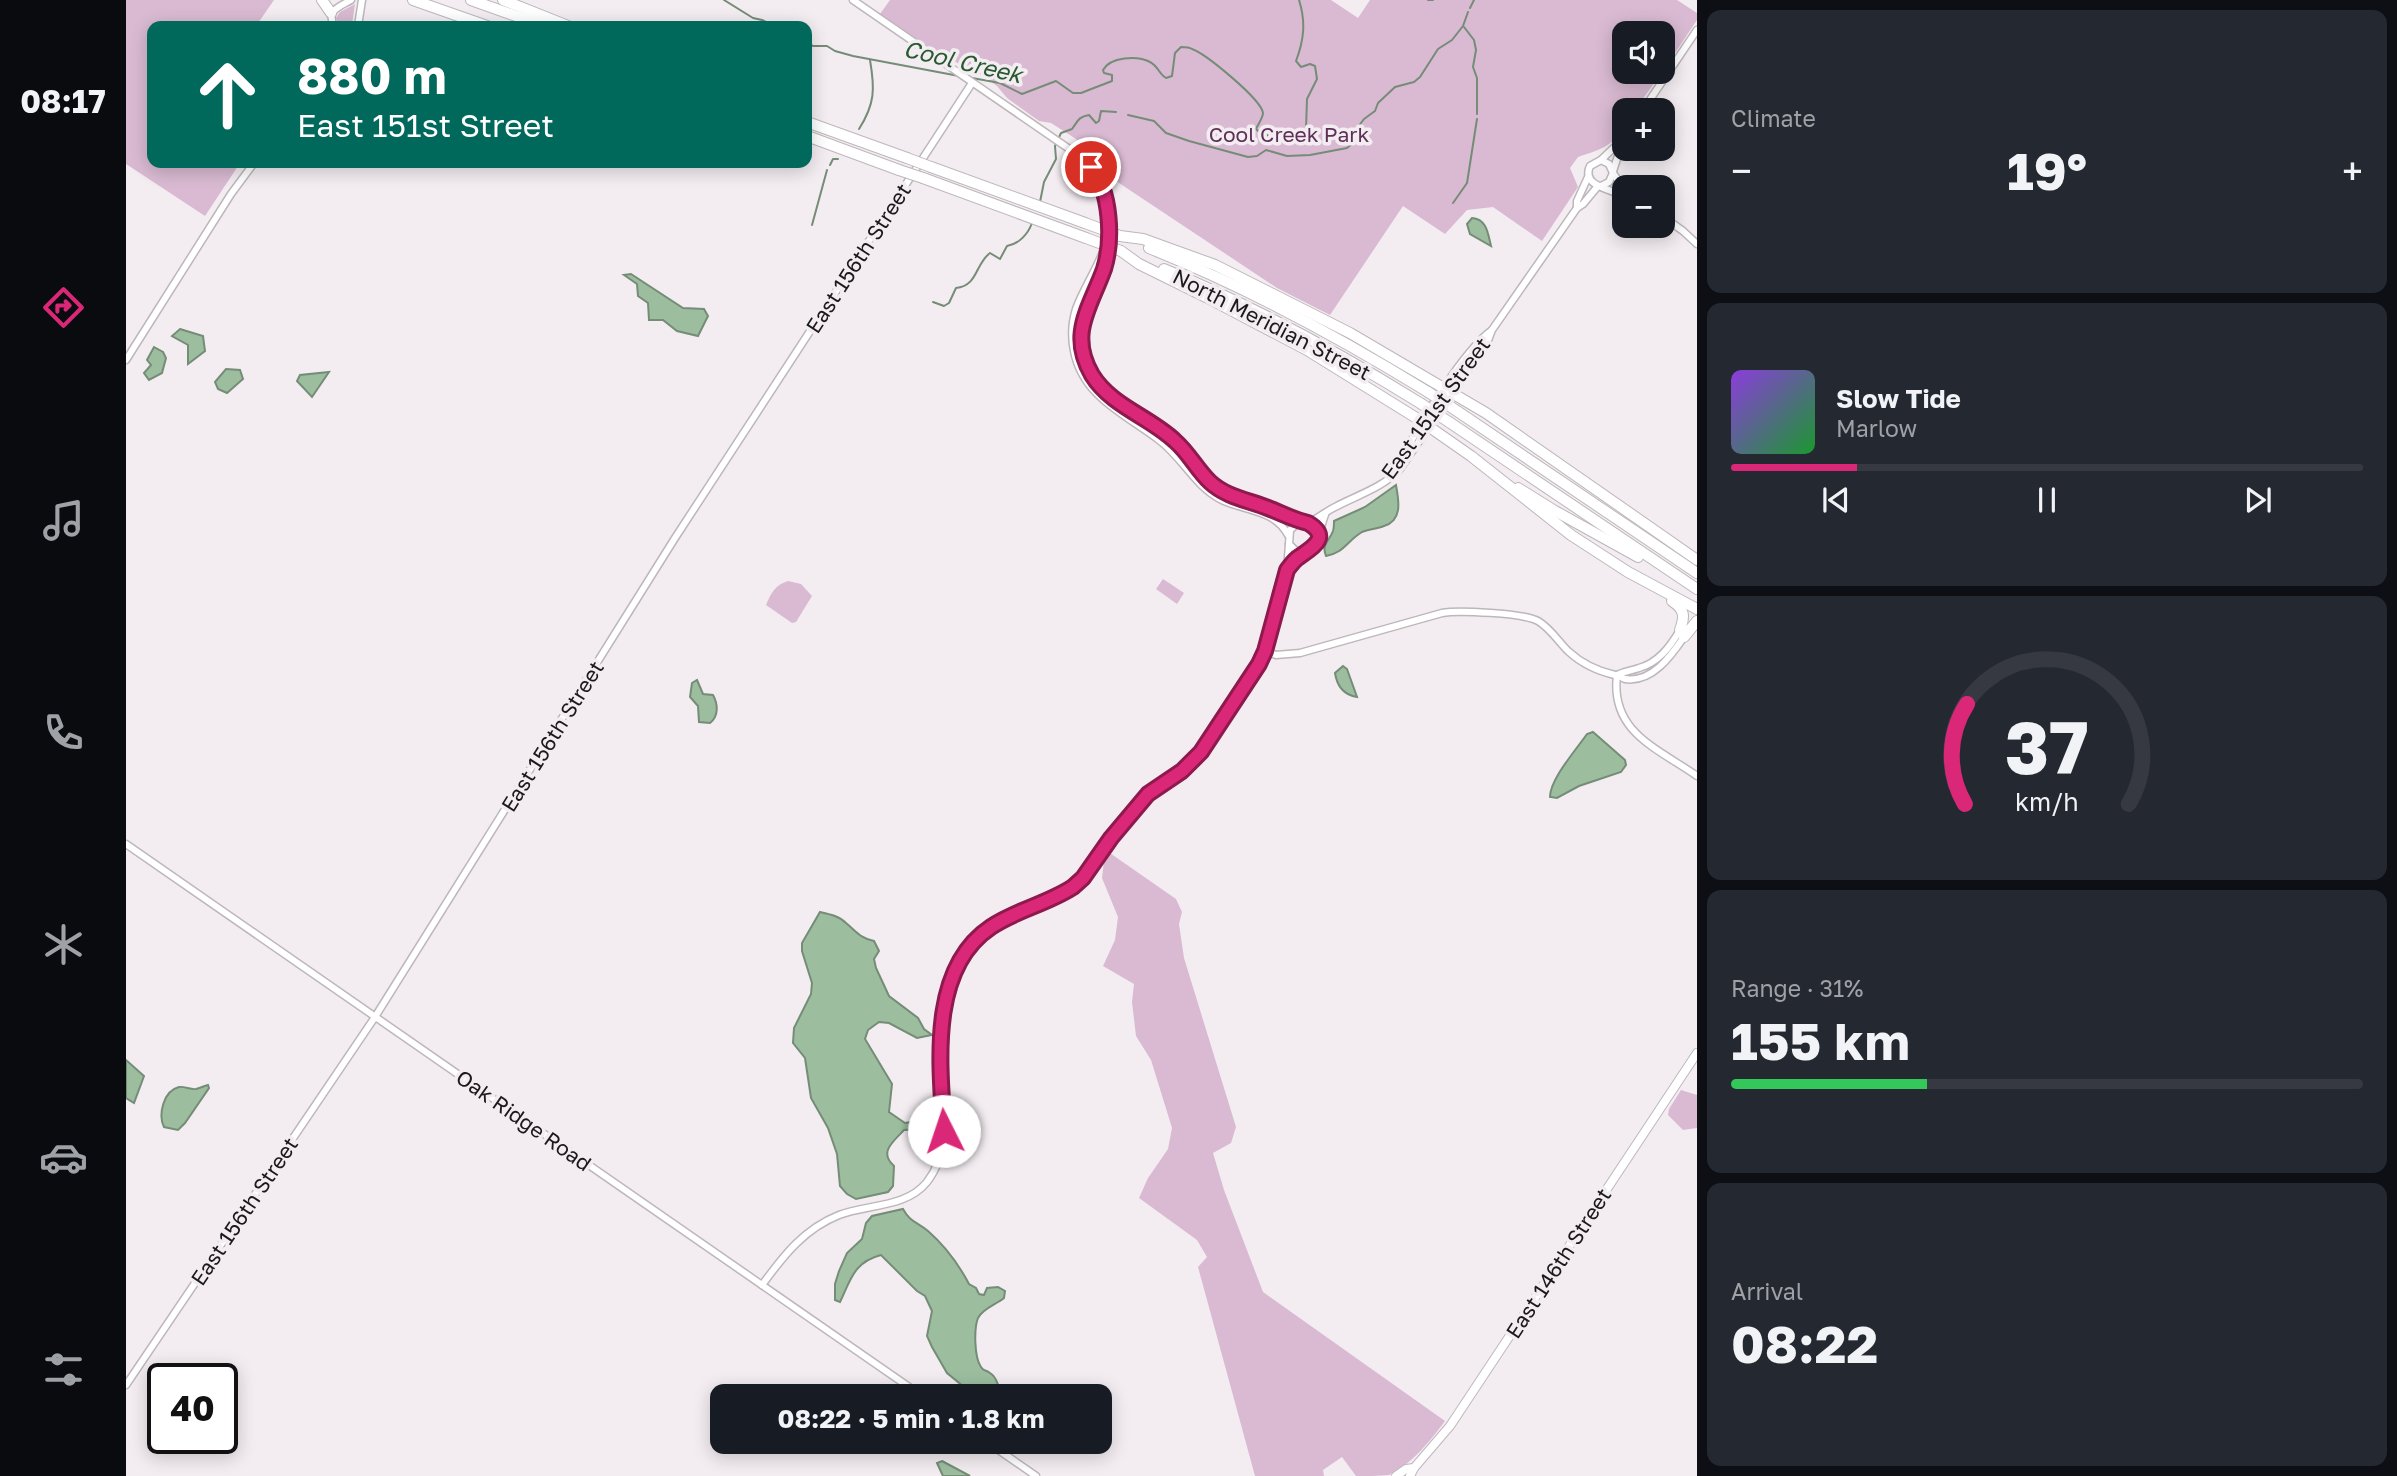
<!DOCTYPE html>
<meta charset="utf-8">
<style>
:root{--surface:#171b24;--page:#242831;--text:#f1f3f6;--muted:#9ea1a6;--line:#363941;--accent:#db2777}
body{margin:0;font-family:"Golos Text",sans-serif;background:var(--page);color:var(--text);height:100vh;display:flex;flex-direction:column;font-size:26px;white-space:nowrap}
*{box-sizing:border-box;margin:0}
p{font-size:23px;color:var(--muted)}
.icon{flex:none;width:38px;height:38px;fill:none;stroke:currentColor;stroke-width:2;stroke-linecap:round;stroke-linejoin:round}
.map{position:relative;flex:1;overflow:hidden}
.drawer{display:flex;flex-direction:column;gap:10px;padding:10px;background:#0d0f14;width:700px}
.drawer>*{flex:none}
.top-card{position:absolute;left:21px;top:21px;width:665px;height:147px;border-radius:14px;box-shadow:0 4px 18px #0003;background:#00695c;color:#fff;overflow:hidden}
.fabs{position:absolute;left:1486px;top:21px;display:grid;gap:14px}
.fabs a{display:grid;place-items:center;width:63px;height:63px;border-radius:14px;background:var(--surface);box-shadow:0 4px 18px #0003;font-size:35px}
.speed{position:absolute;left:21px;top:1363px;display:flex;gap:14px;font-size:35px;font-weight:700;text-align:center}
.speed>*{display:grid;place-content:center;width:91px;height:91px;border-radius:50%;background:var(--surface);box-shadow:0 4px 18px #0003;line-height:1}
.speed .limit{border:4px solid #111;border-radius:10px;background:#fff;color:#111}
.pin{position:absolute;display:grid;place-items:center;width:60px;height:60px;color:#fff;margin:-30px;border:4px solid #fff;border-radius:50%;box-shadow:0 2px 7px #0007}
.me{position:absolute;width:77px;margin:-38px;rotate:356deg;stroke-linejoin:round;filter:drop-shadow(0 0 5px #0008)}
.turn{display:flex;align-items:center;gap:24px;height:147px;padding:0 35px;font-size:32px}
.turn .icon{width:91px;height:91px;stroke-width:2.5}
.turn b{display:block;font-size:49px;line-height:60px}
.big{font-size:52px;font-weight:700;line-height:1.1}
.drawer .tile{flex:1;display:flex;flex-direction:column;justify-content:center;gap:10px;min-width:0;padding:0 24px;border-radius:14px;background:var(--page)}
.drawer .dial{align-items:center;gap:0}
.dial svg{height:182px;overflow:visible;fill:none;stroke:var(--line);stroke-width:7;stroke-linecap:round;text-anchor:middle}
.dial text{fill:var(--text);stroke:none}
.song{display:flex;align-items:center;gap:21px}
.cover{width:84px;height:84px;border-radius:10px;background:linear-gradient(135deg,hsl(270 70% 55%),hsl(130 70% 35%))}
.played{height:7px;border-radius:4px;background:linear-gradient(90deg,var(--accent) 20%,var(--line) 20%)}
.keys{display:flex;justify-content:space-around;direction:ltr}
.heat{display:flex;justify-content:space-between;align-items:center;font-size:38px;direction:ltr}
.charge{height:10px;border-radius:5px;background:linear-gradient(90deg,#34c759 31%,var(--line) 0)}
.trip{position:absolute;left:584px;top:1384px;width:402px;height:70px;border-radius:14px;background:var(--surface);box-shadow:0 4px 18px #0003;font-weight:700;line-height:70px;text-align:center}
main{display:flex;flex:1;min-height:0}
.tab-bar{display:flex;flex-direction:column;width:126px;justify-content:space-around;align-items:center;background:#090b0e;color:var(--muted)}
.tab-bar .icon{width:49px;height:49px}
.tab-bar .current{color:var(--accent)}
.tab-bar b{font-size:32px;color:var(--text)}
.map>svg:first-child{display:block}
</style>
<main>
<nav class="tab-bar">
<b>08:17</b>
<svg class="icon current" aria-label="directions" viewBox="0 0 24 24"><path d="M12 3l9 9-9 9-9-9zM9 14v-3h6M13 9l2 2-2 2"/></svg>
<svg class="icon" aria-label="music" viewBox="0 0 24 24"><path d="M9 18V5l10-2v13"/><circle cx="6" cy="18" r="3"/><circle cx="16" cy="16" r="3"/></svg>
<svg class="icon" aria-label="phone" viewBox="0 0 24 24"><path d="M5 4h4l2 5-3 2q2 4 5 5l2-3 5 2v4C11 20 4 13 5 4z"/></svg>
<svg class="icon" aria-label="climate" viewBox="0 0 24 24"><path d="M12 3v18M4 7l16 10M4 17L20 7"/></svg>
<svg class="icon" aria-label="car" viewBox="0 0 24 24"><path d="M5 17H2v-5l4-1 3-4h7l3 4 3 1v5h-3M9 17h6M6 11h13"/><circle cx="7" cy="17" r="2"/><circle cx="17" cy="17" r="2"/></svg>
<svg class="icon" aria-label="filters" viewBox="0 0 24 24"><path d="M4 7h16M4 17h16"/><circle cx="9" cy="7" r="2"/><circle cx="15" cy="17" r="2"/></svg>
</nav>
<div class="map">
<svg width="1571" height="1476" viewBox="0 0 1571 1476">
<rect width="100%" height="100%" fill="#f3edf2"/>
<g fill="#d9bad2">
<polygon points="0,0 148,0 130,26 26,26 26,163 114,163 79,216 0,164"/>
<path d="M764,0h441l27,18 12,-18h307l20,13v7l-34,51 -1,-38h-38v39h38l-27,38h-11c0,33 -19,38 -46,47l-8,11 8,19 -36,54 -49,-34 -26,3 -22,24 -42,-28 -73,109 -53,-27 -179,-119 -8,-10 3,-4 -6,-9 -36,-23 -12,-2 -32,-23 -10,-12 -26,-18 -11,-3 -17,-12 -10,-3 -53,-36z"/>
<polygon points="229,4 226,25 212,25 210,18 214,12"/>
<polygon points="1037,579 1058,593 1051,604 1030,589"/>
<path d="M662,581l13,3 11,12 -16,26 -4,1 -26,-18c5,-12 9,-20 22,-24z"/>
<path d="M981,851l69,48 6,13 -3,12 5,34 52,169 -5,16 -18,10 11,37 39,102 182,129c-14,19 -34,44 -56,54 -9,1 -23,1 -33,1l-14,-19 -19,13 1,6h-69l-57,-209 9,-10 -10,-17 -58,-42 9,-20 20,-29 4,-21 -21,-68 -15,-24 -4,-34 2,-18 -31,-18 12,-26 3,-23 -16,-39 2,-17 -3,-3z"/>
<polygon points="1555,1090 1571,1095 1571,1128 1557,1130 1542,1115 1543,1109"/>
</g>
<g fill="#9cbe9f" stroke="#758c77" stroke-width="2">
<path d="M1346,218c15,1 16,16 19,28l-21,-12 -3,-10z"/>
<polygon points="505,274 557,308 578,309 582,316 572,336 551,331 537,320 523,320 522,303 512,296 511,284 498,275"/>
<polygon points="54,329 77,336 79,351 62,364 62,345 46,336"/>
<polygon points="28,347 37,352 40,358 36,373 23,380 18,373 25,365 21,360"/>
<polygon points="100,369 114,370 117,379 101,393 92,389 89,382"/>
<polygon points="203,372 186,397 171,381 174,375"/>
<path d="M1270,485c2,13 8,35 -12,41 -7,3 -15,3 -22,6 -15,9 -18,21 -36,24 -5,-12 3,-14 7,-25 1,-3 1,-7 1,-10l31,-14z"/>
<path d="M1217,666l4,3 10,28c-13,-2 -20,-11 -22,-24z"/>
<path d="M571,680l6,14 10,1c5,9 6,21 -3,28l-11,-1 -1,-16 -8,-9 2,-14z"/>
<path d="M1467,732l32,28 1,5 -5,7 -42,14 -22,12 -7,-1c0,-18 26,-47 37,-63z"/>
<path d="M694,912c9,2 19,4 26,11 11,9 14,15 28,18l5,10 -5,8 2,9 13,28 29,22 6,11 8,6 -15,3 -28,-15 -10,-1 -11,8 -3,9 27,45 -3,28 16,11 6,-1 12,7 -19,1c-10,11 -26,22 -10,36l-1,20 -5,6 -32,7 -9,-5 -7,-8 -3,-32 -9,-26 -17,-30 -6,-40 -12,-15 1,-15 17,-34 1,-11 -10,-32v-8z"/>
<polygon points="0,1060 18,1076 8,1103 0,1098"/>
<path d="M82,1085l1,3 -24,35 -7,7 -14,-3c-6,-12 -1,-36 15,-40 5,-1 12,3 17,2 4,-1 8,-3 12,-4z"/>
<path d="M777,1209c7,13 14,13 25,22 16,14 31,34 41,53l7,4 3,6 5,1 3,-7 11,-1 7,4 -1,7c-7,6 -22,11 -26,20 -4,10 -4,39 3,49 3,5 4,2 9,6 8,5 9,16 10,23h-25l-28,-23 -15,-26 -5,-11 5,-25 -7,-15 -8,-5 -36,-36c-27,7 -30,24 -41,47l-5,-2v-16l4,-13 8,-18 15,-14 4,-16 6,-7z"/>
<polygon points="816,1461 844,1476 817,1476 811,1463"/>
</g>
<g fill="none" stroke-linecap="round" stroke-linejoin="round">
<g stroke="#758c77" stroke-width="2">
<polyline points="598,0 627,18 636,20 648,26"/>
<polyline points="1302,0 1307,0"/>
<polyline points="1344,8 1348,0"/>
<polyline points="1338,27 1348,40 1350,50 1347,67 1351,78 1351,114"/>
<polyline points="681,43 687,46 701,46 709,51 727,56 833,76"/>
<path d="M846,78l28,5 22,11 34,-13 17,12h8l31,-12v-6l-8,-2 -1,-3c7,-13 34,-15 47,-8 8,4 9,12 16,16l6,-2 3,-23 6,-6c4,0 8,0 11,2 14,5 69,50 71,64 0,5 -5,11 -7,16 10,11 38,9 50,0l1,-30 10,-20 -2,-13 -5,-2 -9,3 -5,-6c8,-21 10,-39 3,-61"/>
<polyline points="1002,115 1028,121 1040,133 1063,141 1122,157 1131,156 1140,150 1161,156 1184,155 1221,148 1227,143 1232,127 1238,119 1249,111 1252,103 1269,87 1288,82 1294,77 1312,49 1326,40 1337,26 1342,12"/>
<path d="M733,129c16,-25 16,-40 11,-69"/>
<polyline points="704,165 707,159 712,159"/>
<path d="M914,202l4,-20 12,-23 -1,-13 6,-13 11,-4c6,-8 6,-12 17,-14l7,8 3,-2 2,-10 15,1"/>
<polyline points="1327,203 1341,183 1351,119"/>
<polyline points="686,225 701,170"/>
<path d="M807,302l11,4 5,-3 7,-15c22,-2 19,-24 34,-35l10,6 7,-13c12,-2 21,-12 25,-23"/>
</g>
<defs>
<g id="tertiary">
<path d="M727,0l225,155c29,23 31,44 30,80 -1,12 -1,24 -5,36 -9,26 -25,47 -21,76 7,51 62,64 94,95 15,15 24,35 43,47 14,9 29,12 44,17 14,5 26,11 40,16"/>
<path d="M208,26c-8,-16 5,-19 17,-26"/>
<polyline points="232,26 236,0"/>
<polyline points="1517,110 1571,30"/>
<polyline points="1475,160 1498,138"/>
<polyline points="1487,171 1498,138"/>
<polyline points="1487,173 1498,189"/>
<path d="M1475,186l8,-4 4,-9 -4,-9 -8,-4 -11,6c-9,20 20,23 34,30"/>
<polyline points="1451,208 1451,201 1462,177"/>
<polyline points="1536,216 1557,231 1571,244"/>
<path d="M979,246c-7,22 -21,41 -29,63 -4,13 -5,28 -2,42 9,46 51,63 85,89 23,17 35,45 61,59 23,12 55,10 68,36"/>
<polyline points="0,360 105,194 128,163"/>
<path d="M1270,468c9,-12 14,-27 22,-39 14,-26 51,-82 73,-98"/>
<path d="M1182,523c11,-5 18,-12 29,-17 23,-12 45,-18 63,-37l87,-126 5,-13 85,-122 6,-4 15,-18"/>
<path d="M1192,533l-10,-10h-10l-8,7 -1,14 7,7h15c9,-8 9,-25 14,-36"/>
<polyline points="1161,570 1169,560 1180,553"/>
<polyline points="1139,651 1161,570 1163,544"/>
<path d="M1491,675c-7,57 40,73 80,101"/>
<path d="M1491,675c8,-4 14,-4 22,-7 19,-5 31,-21 41,-38"/>
<polyline points="0,844 796,1396"/>
<path d="M636,1285c22,-30 42,-56 77,-70 29,-11 67,-7 88,-33 28,-36 12,-83 12,-124 0,-33 7,-73 24,-102 18,-29 48,-41 78,-53 11,-5 23,-9 33,-17 25,-21 40,-54 62,-79 18,-20 43,-30 61,-50 11,-12 19,-27 27,-40 12,-17 24,-35 35,-53l6,-13 11,4 24,-2 142,-40c15,-3 82,0 96,8 12,7 20,20 30,30 14,13 29,20 47,24 4,0 7,3 10,4 27,4 46,-23 59,-42"/>
<polyline points="0,1385 249,1017 549,538 846,83"/>
<polyline points="861,1442 910,1476"/>
</g>
<g id="primary">
<polyline points="1270,1476 1280,1469 1288,1468"/>
<polyline points="1284,1476 1288,1468 1324,1426 1571,1053"/>
</g>
<g id="motorway">
<polyline points="196,0 205,13"/>
<polyline points="287,0 361,26"/>
<polyline points="345,0 418,26"/>
<polyline points="377,0 442,26"/>
<polyline points="681,122 781,158"/>
<polyline points="681,136 773,170"/>
<polyline points="805,167 959,223"/>
<polyline points="797,178 960,238"/>
<polyline points="994,236 1017,239 1089,265 1224,333 1360,413 1571,560"/>
<path d="M1023,248c97,39 190,89 279,144"/>
<polyline points="995,251 1013,264 1082,298 1181,350 1292,419 1345,456 1445,535 1502,572 1571,609"/>
<path d="M1038,269c89,37 174,83 256,134"/>
<polyline points="1331,411 1571,573"/>
<polyline points="1323,422 1571,589"/>
<polyline points="1392,488 1429,511 1512,557"/>
<path d="M1546,601c13,9 13,15 8,29"/>
<polyline points="1558,637 1571,621"/>
</g>
</defs>
<use href="#tertiary" stroke="#bdb7bc" stroke-width="9"/>
<use href="#primary" stroke="#bdb7bc" stroke-width="10"/>
<use href="#motorway" stroke="#bdb7bc" stroke-width="12"/>
<use href="#tertiary" stroke="#fff" stroke-width="6"/>
<use href="#primary" stroke="#fff" stroke-width="8"/>
<use href="#motorway" stroke="#fff" stroke-width="10"/>
<defs>
<g id="motorway-bridge">
<polyline points="781,158 805,167"/>
<polyline points="773,170 797,178"/>
<polyline points="959,223 994,236"/>
<polyline points="960,238 995,251"/>
<polyline points="1302,392 1331,411"/>
<polyline points="1294,403 1323,422"/>
</g>
</defs>
<use href="#motorway-bridge" stroke="#bdb7bc" stroke-width="12" stroke-linecap="butt"/>
<use href="#motorway-bridge" stroke="#fff" stroke-width="10"/>
</g>
<g fill="none" stroke-linecap="round" stroke-linejoin="round">
<defs>
<path id="route" d="M818,1131c-4,-65 -16,-162 47,-204 25,-17 56,-23 82,-40l10,-9 28,-40 37,-44 34,-23 19,-19 58,-88 6,-13 22,-81c4,-5 7,-10 12,-13 13,-9 33,-20 9,-34 -14,-3 -27,-10 -40,-15 -20,-8 -42,-11 -58,-26 -13,-12 -21,-29 -35,-41 -25,-24 -64,-35 -83,-66 -24,-41 -2,-67 12,-106 9,-29 7,-78 -13,-102"/>
</defs>
<use href="#route" stroke="#8e194d" stroke-width="18"/>
<use href="#route" stroke="#db2777" stroke-width="12"/>
</g>
<g text-anchor="middle" dominant-baseline="central" stroke-width="7" stroke-linejoin="round" paint-order="stroke">
<g font-size="21" fill="#5e3057" stroke="#f3edf2">
<text x="1163" y="134">Cool Creek Park</text>
</g>
<g font-size="21" fill="#1b191a" stroke="#f3edf2">
<text transform="translate(732 258) rotate(-57)">East 156th Street</text>
<text transform="translate(1146 324) rotate(27)">North Meridian Street</text>
<text transform="translate(1309 408) rotate(-54)">East 151st Street</text>
<text transform="translate(426 736) rotate(-58)">East 156th Street</text>
<text transform="translate(398 1120) rotate(35)">Oak Ridge Road</text>
<text transform="translate(118 1211) rotate(-56)">East 156th Street</text>
<text transform="translate(1432 1263) rotate(-57)">East 146th Street</text>
</g>
<g font-size="23" font-style="italic" fill="#285a31" stroke="#f3edf2">
<text transform="translate(837 61) rotate(13)">Cool Creek</text>
</g>
</g>
</svg>
<div class="fabs">
<a><svg class="icon" aria-label="sound" viewBox="0 0 24 24"><path d="M4 9h4l5-4v14l-5-4H4zM17 9q2 3 0 6"/></svg></a>
<a>+</a>
<a>−</a>
</div>
<div class="speed"><div class="limit">40</div></div>
<div class="pin" style="left:965px;top:167px;background:#d93025"><svg class="icon" aria-label="arrive" viewBox="0 0 24 24"><path d="M6 21V4h12l-3 4 3 4H6"/></svg></div>
<svg class="me" style="left:818px;top:1131px" viewBox="-20 -20 40 40"><circle r="19" fill="#fff"/><path d="M0-13L10 11 0 6-10 11z" fill="#db2777"/></svg>
<div class="trip">08:22 · 5 min · 1.8 km</div>
<div class="top-card">
<div class="turn"><svg class="icon" aria-label="ahead" viewBox="0 0 24 24"><path d="M12 20V5M6 11l6-6 6 6"/></svg><div><b>880 m</b>East 151st Street</div></div>
</div>
</div>
<section class="drawer">
<div class="tile"><p>Climate</p>
<div class="heat"><a>−</a><b class="big">19°</b><a>+</a></div>
</div>
<div class="tile">
<div class="song"><i class="cover"></i><div><b>Slow Tide</b><p>Marlow</p></div></div>
<div class="played"></div>
<div class="keys"><svg class="icon" aria-label="previous" viewBox="0 0 24 24"><path d="M18 5L8 12l10 7zM5 5v14"/></svg><svg class="icon" aria-label="pause" viewBox="0 0 24 24"><path d="M8 5v14M16 5v14"/></svg><svg class="icon" aria-label="next" viewBox="0 0 24 24"><path d="M6 5l10 7-10 7zM19 5v14"/></svg></div>
</div>
<div class="tile dial"><svg viewBox="0 0 100 80">
<path d="M14 69A42 42 0 1 1 86 69"/>
<path d="M14 69A42 42 0 0 1 15 25" stroke="#db2777"/>
<text x="50" y="56" font-size="32" font-weight="700">37</text>
<text x="50" y="72" font-size="11">km/h</text>
</svg></div>
<div class="tile"><p>Range · 31%</p><b class="big">155 km</b><div class="charge"></div></div>
<div class="tile"><p>Arrival</p><b class="big">08:22</b></div>
</section>
</main>
